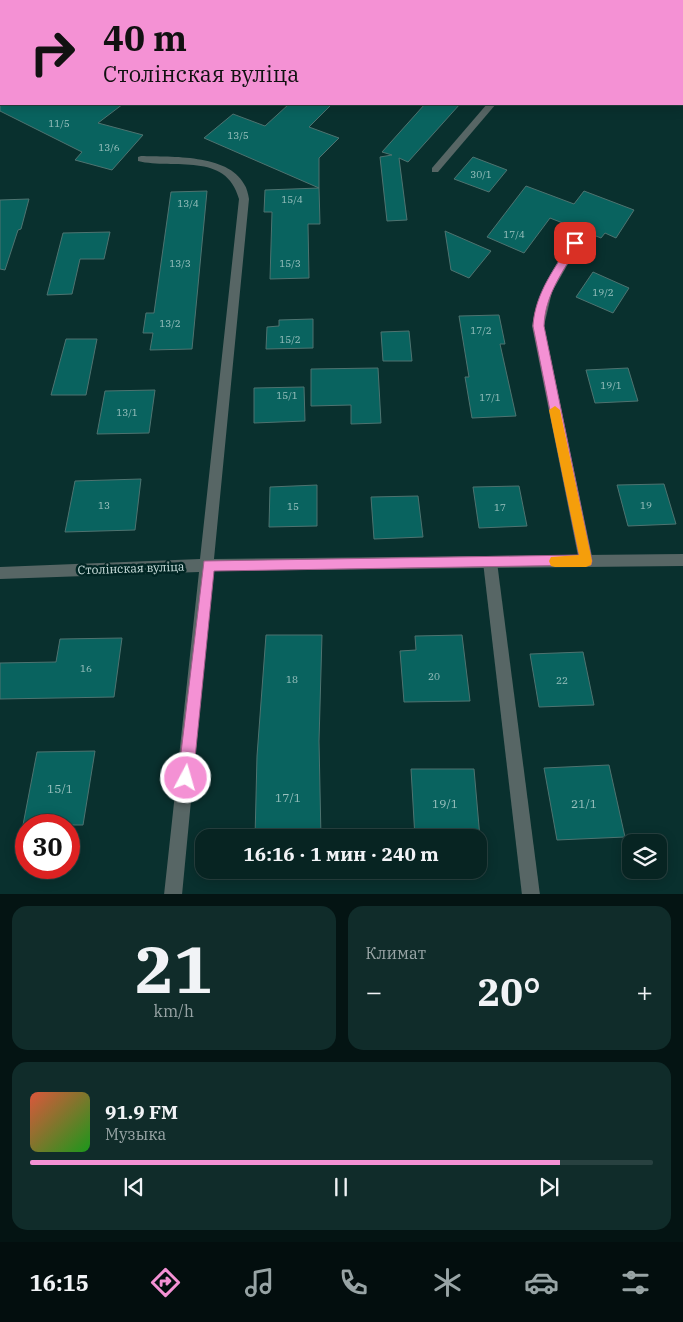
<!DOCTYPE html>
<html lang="ru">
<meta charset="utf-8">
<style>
:root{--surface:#072422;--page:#102c2a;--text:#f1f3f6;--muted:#98a4a5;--line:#284140;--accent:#f491d4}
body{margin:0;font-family:"IBM Plex Serif",serif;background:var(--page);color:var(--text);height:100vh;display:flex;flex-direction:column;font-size:19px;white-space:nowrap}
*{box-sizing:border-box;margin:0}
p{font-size:16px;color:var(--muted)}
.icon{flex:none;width:28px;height:28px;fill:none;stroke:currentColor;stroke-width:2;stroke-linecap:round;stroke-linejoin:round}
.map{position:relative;height:894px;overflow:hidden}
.details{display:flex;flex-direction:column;gap:12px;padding:12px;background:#041413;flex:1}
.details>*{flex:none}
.top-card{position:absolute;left:0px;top:0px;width:684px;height:105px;box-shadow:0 2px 12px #0003,0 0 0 1px var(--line);background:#f491d4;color:#111;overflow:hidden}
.tools{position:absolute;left:622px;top:834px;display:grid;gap:10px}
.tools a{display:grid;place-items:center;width:45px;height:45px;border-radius:10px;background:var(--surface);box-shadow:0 2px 12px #0003,0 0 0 1px var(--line);font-size:25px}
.speed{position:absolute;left:15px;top:814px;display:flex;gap:10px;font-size:25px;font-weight:700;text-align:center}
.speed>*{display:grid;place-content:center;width:65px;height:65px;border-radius:50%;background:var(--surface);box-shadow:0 2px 12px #0003,0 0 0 1px var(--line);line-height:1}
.speed .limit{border:8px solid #d22;background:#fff;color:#111}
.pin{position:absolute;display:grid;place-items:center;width:42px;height:42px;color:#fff;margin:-21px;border-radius:10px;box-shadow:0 2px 8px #0006}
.me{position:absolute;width:55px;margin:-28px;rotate:6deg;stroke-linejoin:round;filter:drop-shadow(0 0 4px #0008)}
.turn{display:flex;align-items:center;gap:18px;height:105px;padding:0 20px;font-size:22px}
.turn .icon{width:65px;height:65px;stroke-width:2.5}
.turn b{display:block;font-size:35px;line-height:42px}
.big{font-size:38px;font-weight:700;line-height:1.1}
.details .widget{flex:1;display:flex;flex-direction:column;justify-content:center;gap:8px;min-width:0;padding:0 18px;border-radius:15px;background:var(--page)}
.details .dial{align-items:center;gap:0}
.dial b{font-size:65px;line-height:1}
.song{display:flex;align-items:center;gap:15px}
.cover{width:60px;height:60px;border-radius:8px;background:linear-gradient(135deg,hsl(10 70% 55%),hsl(120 70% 35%))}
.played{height:5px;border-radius:2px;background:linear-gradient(90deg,var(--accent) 85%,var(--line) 85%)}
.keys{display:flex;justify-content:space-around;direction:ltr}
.heat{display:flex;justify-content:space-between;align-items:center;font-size:28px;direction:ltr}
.details .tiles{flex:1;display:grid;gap:12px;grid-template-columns:1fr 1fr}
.widget:last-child{grid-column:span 2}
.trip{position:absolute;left:195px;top:829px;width:292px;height:50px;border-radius:15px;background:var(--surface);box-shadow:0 2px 12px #0003,0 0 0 1px var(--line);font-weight:700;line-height:50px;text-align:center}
.tabs{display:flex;height:80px;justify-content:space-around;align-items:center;background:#030e0e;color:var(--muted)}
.tabs .icon{width:35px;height:35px}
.tabs .active{color:var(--accent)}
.tabs b{font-size:22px;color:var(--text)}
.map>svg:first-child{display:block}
</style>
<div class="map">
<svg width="683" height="895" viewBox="0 0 683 895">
<rect width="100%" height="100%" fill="#09302e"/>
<g fill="#09635f" stroke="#4e7370">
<polygon points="0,104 123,104 98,123 143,135 112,170 75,160 82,152 0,111"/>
<polygon points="289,104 332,104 309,127 339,138 319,158 319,188 204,138 233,114 265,126"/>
<polygon points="425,104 460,104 408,162 399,158 407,220 387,221 380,157 392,155 382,152"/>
<polygon points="473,157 507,170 489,192 454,179"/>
<polygon points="526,186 574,204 584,191 634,210 616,238 605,233 601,238 550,218 524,253 487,237"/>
<polygon points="319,188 320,224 308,224 309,278 270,279 272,212 264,212 265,190"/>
<polygon points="207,191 192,349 150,350 153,333 143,333 146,313 154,313 171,192"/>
<polygon points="29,199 21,229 18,230 5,270 0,269 0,200"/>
<polygon points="445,231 491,251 469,278 451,270"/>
<polygon points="110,232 104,259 80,259 72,294 47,295 63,233"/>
<polygon points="593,272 629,288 613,313 576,297"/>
<polygon points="499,315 505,344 500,344 516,416 472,418 465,377 469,377 459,316"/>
<polygon points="313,319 313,348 266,349 267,327 279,326 279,320"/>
<polygon points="409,331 412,361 383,361 381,332"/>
<polygon points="66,339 97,339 86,395 51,395"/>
<polygon points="378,368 381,423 351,424 351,405 311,406 311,369"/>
<polygon points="628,368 638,401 595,403 586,370"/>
<polygon points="304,387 305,421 254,423 254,388"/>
<polygon points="155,390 149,433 97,434 105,391"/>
<polygon points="141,479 135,530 65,532 75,481"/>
<polygon points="664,484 676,524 628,526 617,485"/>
<polygon points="317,485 317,526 269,527 270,487"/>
<polygon points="519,486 527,526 479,528 473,487"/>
<polygon points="418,496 423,537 374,539 371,497"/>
<polygon points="266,635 322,635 319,741 321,838 255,838 257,756"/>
<polygon points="462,635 470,701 404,702 400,651 416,650 415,636"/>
<polygon points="122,638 114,697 0,699 0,663 56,662 60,639"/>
<polygon points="583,652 594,705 539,707 530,654"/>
<polygon points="95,751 83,825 23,825 37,752"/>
<polygon points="609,765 625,837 557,840 544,768"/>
<polygon points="411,769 474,769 480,838 415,838"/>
</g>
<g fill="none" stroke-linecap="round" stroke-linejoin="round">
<g fill="#576665" fill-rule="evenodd">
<polygon points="487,104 496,104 438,172 432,172 432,168"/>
<path d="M575,239l5,4 -28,49 -8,34 49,235 -2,4 -5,2 -5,-2 -2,-4 -47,-235c5,-33 22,-58 39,-86z"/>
<polygon points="490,556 495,558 497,562 540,895 522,895 483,562 485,558"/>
</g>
<g fill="#576665" fill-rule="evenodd">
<polygon points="365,0 424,0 425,1 366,1"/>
<rect x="682" y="49" width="1" height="4"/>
<path d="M141,156c30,1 87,-2 103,28 3,4 4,10 5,15l-35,360 469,-5v12l-470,5 -31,324h-18l35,-323 -199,7v-12l200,-8 39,-360c-13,-48 -65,-29 -101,-38v-4z"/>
</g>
</g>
<path fill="#f491d4" stroke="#9f5e8a" d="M575,240l5,3c-16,27 -35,51 -36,83l48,235 -1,4 -377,6 -21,207 -2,5 -5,3 -6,-3 -2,-5 26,-217 375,-6 -46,-229c2,-33 22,-58 39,-85z"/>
<polygon fill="#f59e0b" points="555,406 560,410 592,561 591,565 586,567 555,567 551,566 549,561 551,557 579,555 549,410"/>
<g text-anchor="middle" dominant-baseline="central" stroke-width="5" stroke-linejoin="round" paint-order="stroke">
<g font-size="10" fill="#9cc2bf">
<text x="59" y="123">11/5</text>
<text x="238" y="135">13/5</text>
<text x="109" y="147">13/6</text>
<text x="481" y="174">30/1</text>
<text x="292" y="199">15/4</text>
<text x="188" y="203">13/4</text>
<text x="514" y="234">17/4</text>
<text x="180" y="263">13/3</text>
<text x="290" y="263">15/3</text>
<text x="603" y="292">19/2</text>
<text x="170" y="323">13/2</text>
<text x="481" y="330">17/2</text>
<text x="290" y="339">15/2</text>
<text x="611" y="385">19/1</text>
<text x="287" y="395">15/1</text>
<text x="490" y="397">17/1</text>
<text x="127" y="412">13/1</text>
<text x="104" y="505">13</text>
<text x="646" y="505">19</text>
<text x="293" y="506">15</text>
<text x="500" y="507">17</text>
<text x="86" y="668">16</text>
<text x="434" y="676">20</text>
<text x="292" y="679">18</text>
<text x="562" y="680">22</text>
</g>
<g font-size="12" fill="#cde1df" stroke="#002624">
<text transform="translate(131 568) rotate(-2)">Столінская вуліца</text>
</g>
<g font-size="12" fill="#9cc2bf">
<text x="60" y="788">15/1</text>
<text x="288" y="797">17/1</text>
<text x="445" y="803">19/1</text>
<text x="584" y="803">21/1</text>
</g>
</g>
</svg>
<div class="tools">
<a><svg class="icon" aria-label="layers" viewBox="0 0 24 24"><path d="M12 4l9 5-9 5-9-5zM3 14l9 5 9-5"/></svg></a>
</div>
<div class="speed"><div class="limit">30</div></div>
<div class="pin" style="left:575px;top:243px;background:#d93025"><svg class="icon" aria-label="arrive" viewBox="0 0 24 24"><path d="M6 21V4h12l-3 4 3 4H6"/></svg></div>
<svg class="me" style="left:186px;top:778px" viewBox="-20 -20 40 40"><circle r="17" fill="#f491d4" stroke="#fff" stroke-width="3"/><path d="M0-11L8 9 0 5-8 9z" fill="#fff"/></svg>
<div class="trip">16:16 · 1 мин · 240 m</div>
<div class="top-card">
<div class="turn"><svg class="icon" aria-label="right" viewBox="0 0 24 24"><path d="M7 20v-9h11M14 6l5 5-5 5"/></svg><div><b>40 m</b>Столінская вуліца</div></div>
</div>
</div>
<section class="details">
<div class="tiles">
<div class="widget dial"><b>21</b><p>km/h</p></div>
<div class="widget"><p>Климат</p>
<div class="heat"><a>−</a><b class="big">20°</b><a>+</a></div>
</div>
<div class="widget">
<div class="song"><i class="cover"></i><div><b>91.9 FM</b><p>Музыка</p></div></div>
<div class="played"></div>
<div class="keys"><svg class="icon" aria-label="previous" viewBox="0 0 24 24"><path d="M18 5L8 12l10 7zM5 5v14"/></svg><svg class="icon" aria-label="pause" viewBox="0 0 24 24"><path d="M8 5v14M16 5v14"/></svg><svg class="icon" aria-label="next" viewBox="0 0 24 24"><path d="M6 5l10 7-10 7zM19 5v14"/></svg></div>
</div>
</div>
</section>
<nav class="tabs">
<b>16:15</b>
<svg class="icon active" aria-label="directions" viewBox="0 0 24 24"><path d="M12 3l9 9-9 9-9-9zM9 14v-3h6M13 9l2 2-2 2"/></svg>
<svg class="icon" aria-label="music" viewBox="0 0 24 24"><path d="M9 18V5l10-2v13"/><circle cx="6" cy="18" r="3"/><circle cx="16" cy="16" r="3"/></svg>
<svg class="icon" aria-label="phone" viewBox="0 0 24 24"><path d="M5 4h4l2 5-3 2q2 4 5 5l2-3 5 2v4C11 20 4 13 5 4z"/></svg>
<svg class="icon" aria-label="climate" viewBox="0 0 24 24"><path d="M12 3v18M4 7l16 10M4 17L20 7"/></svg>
<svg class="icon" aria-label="car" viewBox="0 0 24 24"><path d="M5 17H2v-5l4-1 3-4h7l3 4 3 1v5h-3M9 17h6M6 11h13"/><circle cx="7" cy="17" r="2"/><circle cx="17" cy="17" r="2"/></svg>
<svg class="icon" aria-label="filters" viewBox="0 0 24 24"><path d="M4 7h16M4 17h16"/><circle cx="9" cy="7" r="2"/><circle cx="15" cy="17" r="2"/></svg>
</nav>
